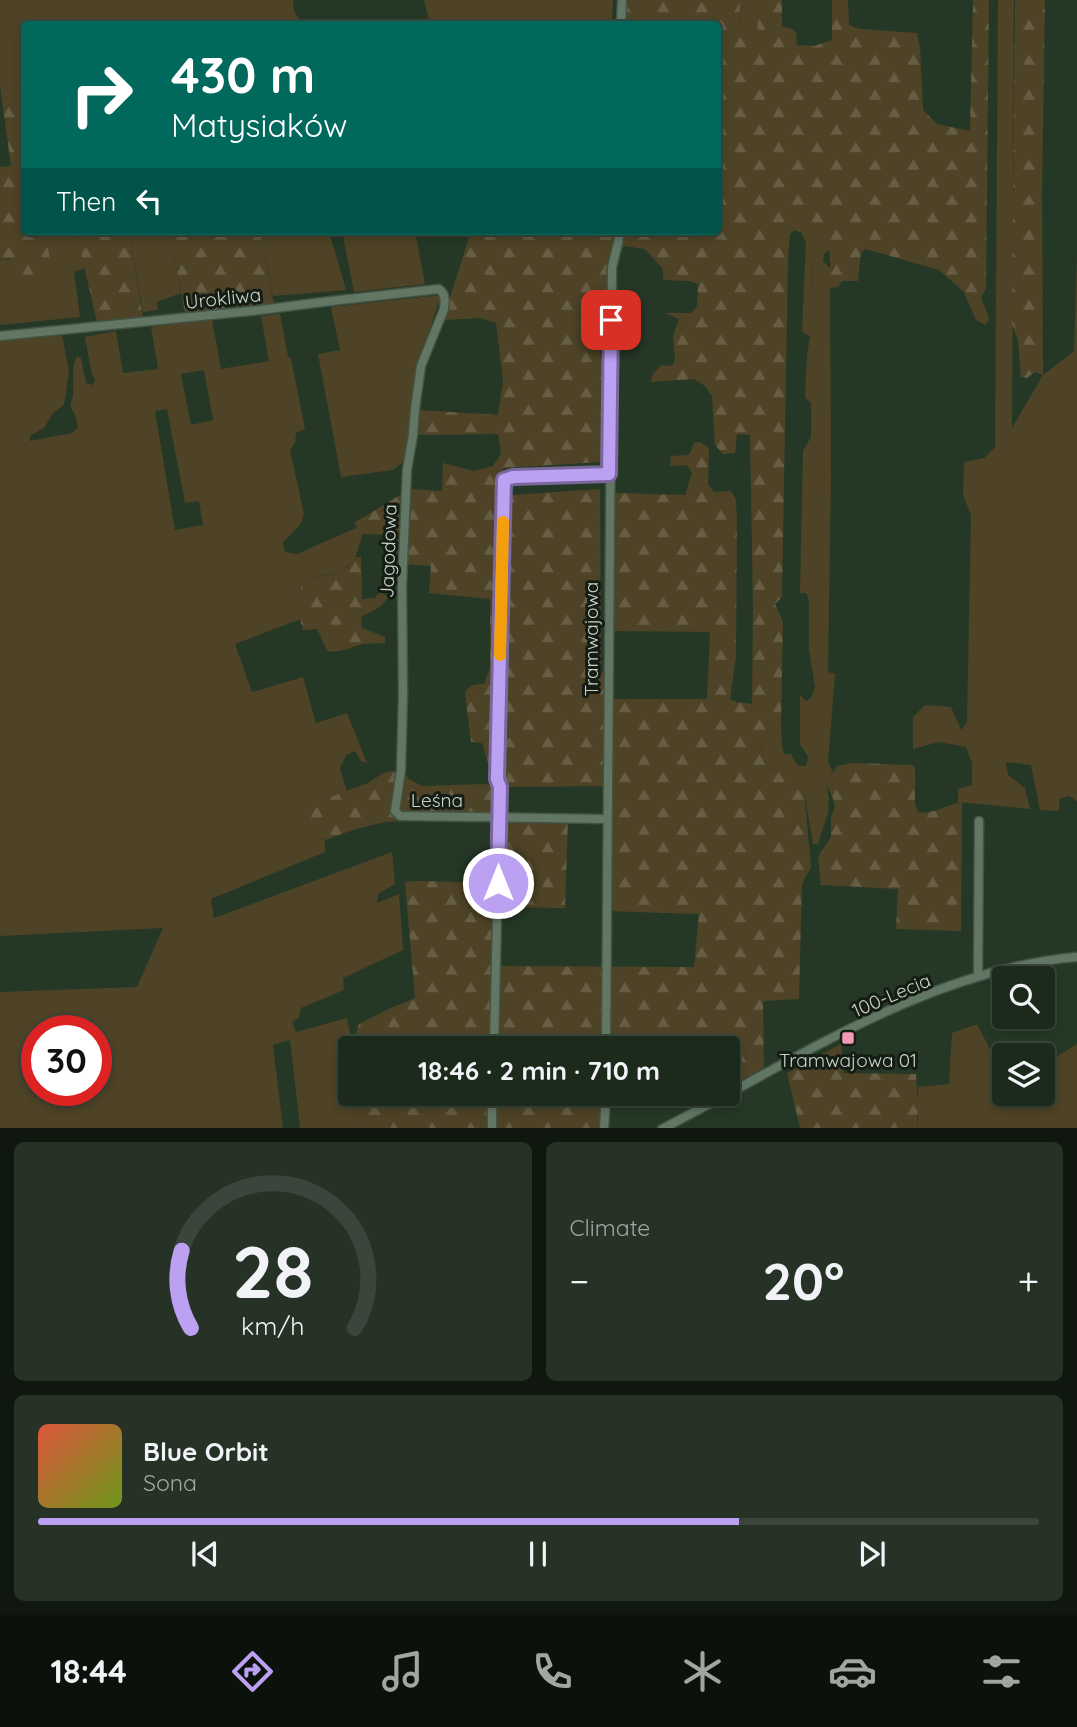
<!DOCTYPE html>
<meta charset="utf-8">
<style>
:root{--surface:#1c2a1c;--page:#253225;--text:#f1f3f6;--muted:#a0a7a3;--line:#3a463b;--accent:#bca0f2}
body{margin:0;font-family:Quicksand,sans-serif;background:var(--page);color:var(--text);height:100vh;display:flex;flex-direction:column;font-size:26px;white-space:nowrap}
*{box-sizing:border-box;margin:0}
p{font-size:23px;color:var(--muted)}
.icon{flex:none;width:38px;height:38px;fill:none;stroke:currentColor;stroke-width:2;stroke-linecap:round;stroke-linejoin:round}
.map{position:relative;height:1128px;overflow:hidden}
.side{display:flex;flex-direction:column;gap:14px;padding:14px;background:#0f170f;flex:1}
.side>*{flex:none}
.banner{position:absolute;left:21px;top:21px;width:700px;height:214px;border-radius:7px;box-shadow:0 4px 10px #0003,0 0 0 2px var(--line);background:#00695c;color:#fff;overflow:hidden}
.tools{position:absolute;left:992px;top:966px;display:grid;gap:14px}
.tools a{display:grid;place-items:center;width:63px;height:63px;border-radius:7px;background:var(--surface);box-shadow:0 4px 10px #0003,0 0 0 2px var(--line);font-size:35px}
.speed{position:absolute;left:21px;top:1015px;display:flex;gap:14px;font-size:35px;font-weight:700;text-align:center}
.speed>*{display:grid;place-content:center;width:91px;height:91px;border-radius:50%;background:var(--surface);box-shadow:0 4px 10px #0003,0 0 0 2px var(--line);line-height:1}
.speed .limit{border:10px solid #d22;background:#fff;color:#111}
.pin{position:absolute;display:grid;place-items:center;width:60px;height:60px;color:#fff;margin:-30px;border-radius:14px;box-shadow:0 4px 10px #0006}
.me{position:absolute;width:77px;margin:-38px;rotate:0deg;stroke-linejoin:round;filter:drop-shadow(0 0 5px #0008)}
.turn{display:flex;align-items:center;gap:24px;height:147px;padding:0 35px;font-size:32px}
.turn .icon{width:91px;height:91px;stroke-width:2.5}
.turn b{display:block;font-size:49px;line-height:60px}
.then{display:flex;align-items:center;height:66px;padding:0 35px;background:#0003;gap:14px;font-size:26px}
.big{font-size:52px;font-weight:700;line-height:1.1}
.side .card{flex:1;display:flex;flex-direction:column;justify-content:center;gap:10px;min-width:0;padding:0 24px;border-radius:10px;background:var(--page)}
.side .dial{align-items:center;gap:0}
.dial svg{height:182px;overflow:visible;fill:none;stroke:var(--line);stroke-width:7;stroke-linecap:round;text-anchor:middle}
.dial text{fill:var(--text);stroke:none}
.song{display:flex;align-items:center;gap:21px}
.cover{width:84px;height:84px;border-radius:10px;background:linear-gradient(135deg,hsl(10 70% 55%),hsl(80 70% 35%))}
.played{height:7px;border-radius:4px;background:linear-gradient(90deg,var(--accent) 70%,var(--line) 70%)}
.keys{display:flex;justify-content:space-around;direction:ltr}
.heat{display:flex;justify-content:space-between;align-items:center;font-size:38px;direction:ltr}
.side .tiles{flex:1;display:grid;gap:14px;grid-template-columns:1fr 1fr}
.card:last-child{grid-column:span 2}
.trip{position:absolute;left:338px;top:1036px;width:402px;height:70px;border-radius:7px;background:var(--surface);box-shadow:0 4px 10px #0003,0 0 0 2px var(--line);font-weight:700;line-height:70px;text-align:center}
.menu{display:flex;height:112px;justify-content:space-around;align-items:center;background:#0b110b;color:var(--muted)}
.menu .icon{width:49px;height:49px}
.menu .active{color:var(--accent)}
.menu b{font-size:32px;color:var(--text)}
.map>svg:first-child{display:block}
</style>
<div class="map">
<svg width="1077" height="1129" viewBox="0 0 1077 1129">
<defs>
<pattern id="forest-firs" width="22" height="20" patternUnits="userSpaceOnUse" patternTransform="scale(1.75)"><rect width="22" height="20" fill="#4e4326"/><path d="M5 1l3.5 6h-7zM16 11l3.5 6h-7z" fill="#665d44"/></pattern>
</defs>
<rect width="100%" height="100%" fill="#253826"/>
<g fill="#4e4326" fill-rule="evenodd">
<polygon points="0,0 293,0 294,11 302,24 24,24 24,114 19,84 0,86"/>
<polygon points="424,0 613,0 612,24 430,24"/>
<polygon points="740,0 758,0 757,37 742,38 739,28"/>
<polygon points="998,0 1014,0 1012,428 1043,375 1074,351 1077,256 1077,801 1069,796 1059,799 1059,811 1040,810 1031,765 1006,762 1008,775 1025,788 1030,809 958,802 958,789 972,785 972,763 966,747 939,742 913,749 913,717 925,705 951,707 961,730 967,722 971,515 963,495 964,462 984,458 995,447"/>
<polygon points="45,231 76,231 85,268 74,272 80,317 0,325 0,260 16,259 52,277"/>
<polygon points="129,231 169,231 181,293 157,302 158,310 143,312"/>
<polygon points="282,231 319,231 331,238 346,290 273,296 261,237 282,233"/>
<polygon points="342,231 415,231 425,284 354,292"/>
<path d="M819,237l9,5 1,8 -5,4 -1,7 7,7 1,210 -3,194 7,2 -7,89 5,8 -7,13 3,14 -1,15 -10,31h-5l-9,-54 -15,-4 -12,-16 -10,-3c-4,-9 -10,-24 -1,-33 3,-4 11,-5 15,-7l1,18 2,9h7l7,12h8l2,-9 -8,-13v-49l6,6 5,-3 4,-11 -6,-37v-50l-3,-7h-6l3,-142 8,-14v-34l-6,-5 2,-43 3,-19 2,-85z"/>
<polygon points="441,295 418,365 404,461 393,470 341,477 318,354 340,350 331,307"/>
<path d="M280,314l8,42 3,3 14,70 -9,4 -1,10 -5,7 14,64 -4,11 -17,17 2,10 12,2 61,-27 5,7 -9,27 -15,11 -39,9 6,36 -71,27 17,48 51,-15 13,46 31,-10 20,50 -6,-2 -6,-10 -9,4 -6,14 7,22 -43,17 11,29 10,3v12l-114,47 3,19 178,-66 3,32 -17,10 -1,9 22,-9 4,56 -60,28 1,12 -43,18 -2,10 -7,4 4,10 51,-14 6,30h-3v46h6l3,34h-59l-10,-88 -17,5 10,83h-283v-136l137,-5 26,-59 -163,8v-596l62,-6 7,38 -5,33 -11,8 -9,15 -14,8v5l42,-8 6,-5 -2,-11 -6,-12c8,-16 -2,-32 7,-49l4,2 5,25 7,2 2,-5 -4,-9 -6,-34 31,-6 7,42 35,-4 -7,-42 61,-8 9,50 48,-8 -8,-45zM204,370l9,50 -22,5 -10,-51zM167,409l18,94 14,-2 4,24 -28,5 -20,-119zM37,1031h59v59h-59z"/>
<polygon points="977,1024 1004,1077 1004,1094 1043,1094 1043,1065 1077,1044 1077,1128 918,1128 918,1087 949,1084 952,1033"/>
</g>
<g fill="url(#forest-firs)" fill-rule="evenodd">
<path d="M626,0h114l-1,28 4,10 14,-1 1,-37h24v27l8,1 6,4 1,13 17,1 18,-6v-40h16l1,25 11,4 57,4 3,14 3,63 14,14 33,7 3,-131h16l-3,289 -5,8 8,22 -3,6 -10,-5 -12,-28 -25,-22 -73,-21 -5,3 -3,29h-16l-4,6 -8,1v-32l-2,-14 -9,-5 -7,14 -2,85 -8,-4 4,-89 -5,-11 -6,-2 -5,4 -2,24 -6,339 -7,7 8,18 -2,105c-22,9 -24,18 -14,40 12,4 18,6 23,19l14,4 7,77 -9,17 -3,115 -36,2 1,67 -36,19v-39h-375l-1,-4 7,-20 32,-16 24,-10 -10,-116 12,-1 81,2v-66l-113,5 -29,7 -31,11 -10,-3 -8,-14 -3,-16 64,-24 15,-10 18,-3 8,9 13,7 62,-2 15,3 -2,-8 -8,-13 -7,-23 -11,-1 -6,-49c4,-8 10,-9 19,-9l6,-17v-68l-61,-6 2,-27 -26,-2 1,-11h-15l2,-18 -30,-1 -9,-11 56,-34 32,2 1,-28 31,8 19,-5 8,-12 -3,-20 -82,1 3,-25 79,5 5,-34 -7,-58 -16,-5 -37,2 28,-89h247v-207c-27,0 -69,6 -93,-6zM625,246l20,3 18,20v11l26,1 9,3 -1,22 -6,7h-26l14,6 -6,17 2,24 -3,6 -11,-1 -8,9 -2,8 43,-3 11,7 7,10 3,49 8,9 12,-1 2,-19 13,1 3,170 -1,99 -16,-2 -6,-3 6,-43 1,-141 -2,-17 -4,-7 -17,1 -6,-8 1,-36 -9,-6 -6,1 -5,12 -18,1 -1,10 17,-1 5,8 -7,22 -68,-2 -9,-5 -1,143 103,1 -3,67h-100v-27l-6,1 -1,-184 -88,6 -15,-14 7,-13 97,-6 1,-100 -2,-11 -9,-2 6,-33 9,-4 8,-58zM606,786v125l93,3 -5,53 -197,-1 1,-59 67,1 3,-88 -69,-3 1,-30z"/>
<polygon points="1015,0 1045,0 1042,190 1043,375 1035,372 1027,378 1021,377 1018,341 1012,324"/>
<polygon points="19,84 24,115 24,231 45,231 53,277 22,279 16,259 0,259 0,167 11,166 0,86"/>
<polygon points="76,231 129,231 144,323 98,327"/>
<polygon points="169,231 282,231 283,233 261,237 275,309 186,317"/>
<path d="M356,557h5l1,42 13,-1 6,-7 7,7 -8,9 -19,10 1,11 23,9v6l-23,1 -17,6 -17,2 -11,-23 -14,1 -3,-11 6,-2 -6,-36c18,-5 46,-5 56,-24z"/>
<path d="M852,763l61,2 2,4v35l3,8c16,3 29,-8 44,-10l-1,129 -65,-2 2,-40 -77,-4 -3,-28 13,-20v-20l4,-11 -3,-10 -6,-12 11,-18z"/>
<polygon points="841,1044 844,1073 916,1074 917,1095 922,1107 917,1115 918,1128 800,1128 787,1073"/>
<polygon points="356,1094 606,1094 604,1128 359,1128"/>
</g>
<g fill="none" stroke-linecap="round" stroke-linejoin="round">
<defs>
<g id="minor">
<polyline points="621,24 622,0"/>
<path d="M0,336l260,-26 71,-9 108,-12c7,5 6,12 5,20l-23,57 -6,43 -2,26 -6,35 -5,115 1,110 -2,75 -6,41 5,5 206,3"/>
<polyline points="978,976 979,821"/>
<polyline points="494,1048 500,787 497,779 504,480 513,477 609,474"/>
<path d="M606,1048c0,-260 2,-520 6,-780 2,-12 7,-24 8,-37"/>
<polyline points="492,1094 492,1129"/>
<path d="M728,1094c109,-60 223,-126 349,-137"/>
<polyline points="604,1129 606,1094"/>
<polyline points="662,1129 728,1094"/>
</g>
</defs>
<use href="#minor" stroke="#425243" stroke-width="11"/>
<use href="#minor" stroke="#627763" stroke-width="8"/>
</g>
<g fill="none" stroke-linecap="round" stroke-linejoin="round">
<defs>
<polyline id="route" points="498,883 500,787 497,779 504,480 513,477 609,474 611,320"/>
</defs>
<use href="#route" stroke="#7a689d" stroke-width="18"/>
<use href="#route" stroke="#bca0f2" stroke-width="12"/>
<polyline stroke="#f59e0b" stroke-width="12" points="500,655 503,522"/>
</g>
<rect fill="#f19ab1" stroke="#141c14" stroke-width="2.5" x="841" y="1031" width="14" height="14" rx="3.5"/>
<g text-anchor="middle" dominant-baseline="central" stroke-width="6" stroke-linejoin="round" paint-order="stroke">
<g font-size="19" fill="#cad5ca" stroke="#141c14">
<text transform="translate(223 298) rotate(-6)">Urokliwa</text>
<text transform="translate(388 551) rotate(-88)">Jagodowa</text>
<text transform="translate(591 639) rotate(-90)">Tramwajowa</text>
<text x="437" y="800">Leśna</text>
<text transform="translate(891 995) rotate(-23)">100-Lecia</text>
</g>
<g font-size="19" fill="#cad5ca" stroke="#141c14">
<text x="848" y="1060">Tramwajowa 01</text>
</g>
</g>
</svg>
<div class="tools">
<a><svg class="icon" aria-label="search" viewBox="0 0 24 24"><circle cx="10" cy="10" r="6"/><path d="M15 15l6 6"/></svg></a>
<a><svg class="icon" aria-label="layers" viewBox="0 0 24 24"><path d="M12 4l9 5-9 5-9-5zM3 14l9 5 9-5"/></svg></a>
</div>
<div class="speed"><div class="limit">30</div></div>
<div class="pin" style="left:611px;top:320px;background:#d93025"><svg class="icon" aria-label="arrive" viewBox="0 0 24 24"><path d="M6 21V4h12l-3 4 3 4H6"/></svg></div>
<svg class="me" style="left:498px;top:883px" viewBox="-20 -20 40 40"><circle r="17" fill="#bca0f2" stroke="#fff" stroke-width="3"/><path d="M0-11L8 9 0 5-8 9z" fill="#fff"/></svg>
<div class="trip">18:46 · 2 min · 710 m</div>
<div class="banner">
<div class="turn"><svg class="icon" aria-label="right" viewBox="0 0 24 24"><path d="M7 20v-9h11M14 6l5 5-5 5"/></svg><div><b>430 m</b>Matysiaków</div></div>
<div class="then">Then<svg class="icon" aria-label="left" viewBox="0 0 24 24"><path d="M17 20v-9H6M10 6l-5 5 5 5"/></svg></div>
</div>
</div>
<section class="side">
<div class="tiles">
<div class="card dial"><svg viewBox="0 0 100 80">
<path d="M14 69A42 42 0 1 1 86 69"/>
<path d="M14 69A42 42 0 0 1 10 35" stroke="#bca0f2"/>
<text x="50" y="56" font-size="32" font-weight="700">28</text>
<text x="50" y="72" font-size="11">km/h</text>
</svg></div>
<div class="card"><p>Climate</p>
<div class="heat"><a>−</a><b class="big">20°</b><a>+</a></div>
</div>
<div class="card">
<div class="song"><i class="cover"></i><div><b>Blue Orbit</b><p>Sona</p></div></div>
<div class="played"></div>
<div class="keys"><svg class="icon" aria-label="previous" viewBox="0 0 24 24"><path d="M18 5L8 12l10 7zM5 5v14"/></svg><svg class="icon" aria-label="pause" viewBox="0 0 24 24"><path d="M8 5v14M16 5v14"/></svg><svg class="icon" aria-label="next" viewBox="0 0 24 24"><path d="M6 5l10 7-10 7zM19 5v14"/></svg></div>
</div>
</div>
</section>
<nav class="menu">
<b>18:44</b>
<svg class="icon active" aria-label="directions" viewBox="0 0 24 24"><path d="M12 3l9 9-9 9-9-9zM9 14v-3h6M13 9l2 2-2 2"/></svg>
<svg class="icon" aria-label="music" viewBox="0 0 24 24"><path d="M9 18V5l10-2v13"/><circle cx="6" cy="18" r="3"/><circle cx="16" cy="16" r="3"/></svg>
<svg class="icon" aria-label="phone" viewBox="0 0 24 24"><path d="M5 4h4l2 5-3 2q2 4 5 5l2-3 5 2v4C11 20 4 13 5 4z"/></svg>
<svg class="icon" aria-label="climate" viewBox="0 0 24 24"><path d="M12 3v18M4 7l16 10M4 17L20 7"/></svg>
<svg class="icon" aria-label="car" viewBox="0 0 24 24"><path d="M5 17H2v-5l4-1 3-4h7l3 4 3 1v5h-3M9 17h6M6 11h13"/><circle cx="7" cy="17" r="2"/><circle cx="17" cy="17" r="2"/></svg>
<svg class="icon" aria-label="filters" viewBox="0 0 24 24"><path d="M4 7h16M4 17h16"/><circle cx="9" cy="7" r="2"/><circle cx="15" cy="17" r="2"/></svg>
</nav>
